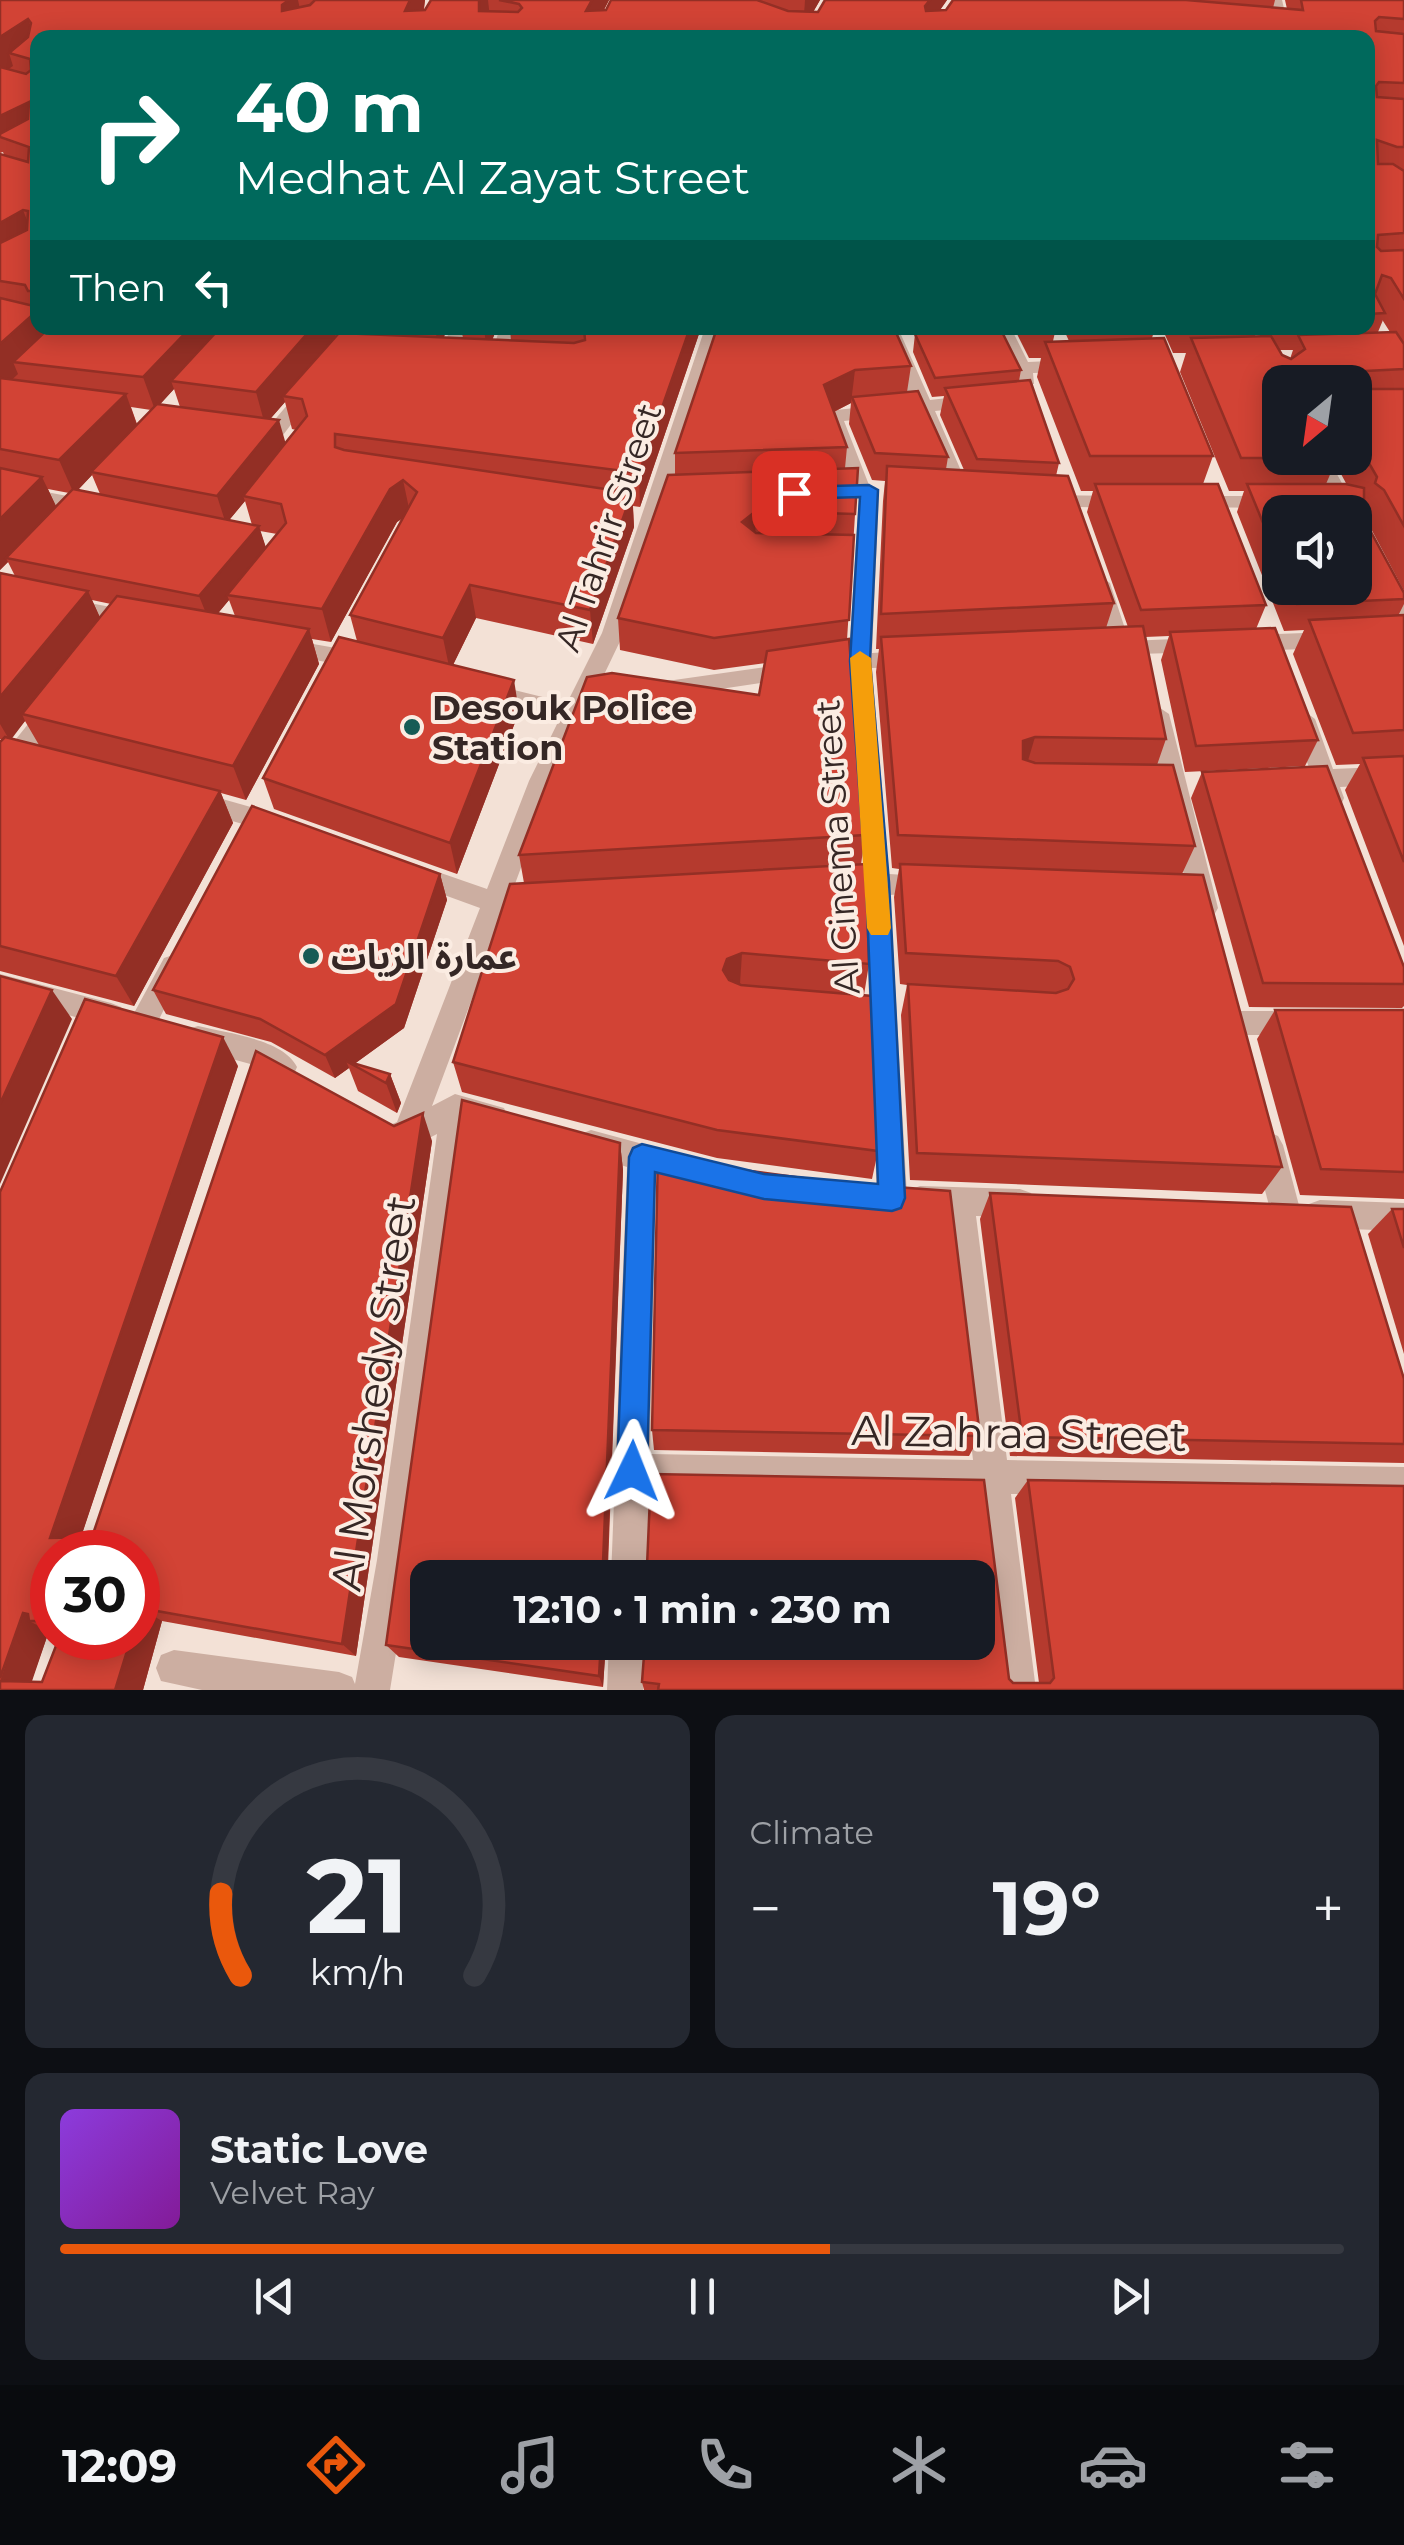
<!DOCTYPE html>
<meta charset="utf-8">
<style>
:root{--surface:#171b24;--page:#242831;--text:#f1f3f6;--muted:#9ea1a6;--line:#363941;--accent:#ea580c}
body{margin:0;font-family:Montserrat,"Noto Sans Arabic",sans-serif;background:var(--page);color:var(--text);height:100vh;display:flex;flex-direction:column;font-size:38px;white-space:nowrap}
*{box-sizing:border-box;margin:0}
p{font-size:32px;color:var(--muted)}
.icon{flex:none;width:55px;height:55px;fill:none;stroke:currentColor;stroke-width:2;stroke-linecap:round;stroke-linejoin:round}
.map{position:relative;height:1690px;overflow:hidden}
.details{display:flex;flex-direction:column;gap:25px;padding:25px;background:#0d0f14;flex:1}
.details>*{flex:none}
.top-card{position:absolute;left:30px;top:30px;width:1345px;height:305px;border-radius:20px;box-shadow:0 5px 25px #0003;background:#00695c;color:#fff;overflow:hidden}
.needle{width:65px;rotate:209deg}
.tools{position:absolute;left:1262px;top:365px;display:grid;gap:20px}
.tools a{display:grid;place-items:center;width:110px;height:110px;border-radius:20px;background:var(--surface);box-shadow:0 5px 25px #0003;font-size:50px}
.speed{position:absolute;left:30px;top:1530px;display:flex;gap:20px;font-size:50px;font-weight:700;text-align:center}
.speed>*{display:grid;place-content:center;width:130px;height:130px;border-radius:50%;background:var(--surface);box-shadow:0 5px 25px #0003;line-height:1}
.speed .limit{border:15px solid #d22;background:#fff;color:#111}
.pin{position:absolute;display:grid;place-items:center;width:85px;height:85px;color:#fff;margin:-42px;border-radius:20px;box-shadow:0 5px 15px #0006}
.me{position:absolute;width:110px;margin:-55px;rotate:2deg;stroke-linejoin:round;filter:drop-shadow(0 0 8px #0008)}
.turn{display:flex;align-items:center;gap:35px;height:210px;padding:0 40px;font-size:45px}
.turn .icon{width:130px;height:130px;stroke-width:2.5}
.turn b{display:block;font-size:70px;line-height:85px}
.then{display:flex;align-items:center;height:95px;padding:0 40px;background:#0003;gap:20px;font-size:38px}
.big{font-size:75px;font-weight:700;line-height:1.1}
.details .widget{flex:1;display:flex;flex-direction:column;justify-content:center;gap:15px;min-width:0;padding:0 35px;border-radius:20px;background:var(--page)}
.details .dial{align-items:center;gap:0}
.dial svg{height:260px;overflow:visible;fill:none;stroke:var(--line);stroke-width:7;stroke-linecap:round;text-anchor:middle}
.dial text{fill:var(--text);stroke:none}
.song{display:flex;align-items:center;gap:30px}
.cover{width:120px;height:120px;border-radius:15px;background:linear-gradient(135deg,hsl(270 70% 55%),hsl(290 70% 35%))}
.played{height:10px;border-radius:5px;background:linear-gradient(90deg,var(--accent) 60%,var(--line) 60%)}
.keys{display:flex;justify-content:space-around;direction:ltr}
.heat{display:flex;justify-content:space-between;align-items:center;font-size:55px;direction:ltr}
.details .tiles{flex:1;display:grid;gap:25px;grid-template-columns:1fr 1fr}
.widget:last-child{grid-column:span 2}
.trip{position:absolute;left:410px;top:1560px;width:585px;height:100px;border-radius:20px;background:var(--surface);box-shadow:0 5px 25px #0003;font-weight:700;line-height:100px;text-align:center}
.tab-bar{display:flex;height:160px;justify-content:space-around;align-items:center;background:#090b0e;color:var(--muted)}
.tab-bar .icon{width:70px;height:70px}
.tab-bar .selected{color:var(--accent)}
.tab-bar b{font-size:45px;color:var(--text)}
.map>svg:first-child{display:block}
</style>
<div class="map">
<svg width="1404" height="1690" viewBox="0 0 1404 1690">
<rect width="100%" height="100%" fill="#f3e1d6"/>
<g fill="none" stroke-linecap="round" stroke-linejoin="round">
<g fill="#ccaea1" fill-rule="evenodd">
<path d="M340,328h18l-12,32 -31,33 -35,46h-14l-3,-4c26,-36 64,-66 77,-107z"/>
<polygon points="450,328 468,328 458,361 449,366 440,361"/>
<polygon points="500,328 518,328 506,364 497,370 488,364"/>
<polygon points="705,328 723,328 624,633 553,781 512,892 545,894 549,901 545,908 504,913 432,1106 455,1094 504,1108 508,1117 504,1126 494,1130 467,1123 411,1560 390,1690 202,1690 161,1681 156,1668 161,1655 174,1650 339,1672 352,1677 355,1684 377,1560 437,1134 406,1150 390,1143 386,1134 390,1125 397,1122 480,908 403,880 399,873 403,866 412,863 487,889 529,781 560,718 477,697 474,691 485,683 567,703 602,633"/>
<polygon points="880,328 898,328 930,400 974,395 983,401 974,407 935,411 972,496 962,502 952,496 916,413 844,421 869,485 879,491 872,653 908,651 919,659 908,667 872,668 889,874 940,877 944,884 940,891 890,895 907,1196 909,1190 920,1186 1020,1189 1031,1193 1035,1203 1031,1213 1020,1217 976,1216 1007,1460 1404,1467 1404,1501 1011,1494 1036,1690 1000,1690 977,1494 649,1488 647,1578 611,1578 627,1167 581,1152 576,1143 581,1134 591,1130 687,1156 697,1160 702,1170 697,1180 687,1184 656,1175 650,1454 973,1460 946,1215 909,1210 906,1202 903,1209 892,1213 881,1209 877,1199 865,895 827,892 823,885 827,878 864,874 849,670 660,698 649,690 660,682 849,655 859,496 851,490 824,421 829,412 836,410 912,402"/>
<polygon points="993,328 1011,328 1028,362 1072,360 1081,366 1072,372 1033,373 1034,384 1020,384"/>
<polygon points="1310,458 1328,458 1358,512 1355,517 1355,512 1338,512"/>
<polygon points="0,483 93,501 103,508 93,515 0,495"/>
<polygon points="1043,495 1123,496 1133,502 1123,508 1036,506 1033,501"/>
<polygon points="1193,496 1273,496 1283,502 1273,508 1186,507 1183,502"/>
<polygon points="1355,518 1365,525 1404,598 1404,627 1396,624 1355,545"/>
<polygon points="1099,576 1110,583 1129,641 1197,638 1208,646 1205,652 1105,655 1102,649 1108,643 1088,583"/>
<polygon points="0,586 137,612 148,620 137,628 0,600"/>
<polygon points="1332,632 1343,640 1332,648 1247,651 1236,643 1247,635"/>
<polygon points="285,639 364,653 375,661 364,669 277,653 274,647"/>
<polygon points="53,701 65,709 61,715 9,782 0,785 0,759 45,703"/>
<polygon points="1157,706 1169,714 1218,908 1214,915 1205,919 1196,915 1192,908 1145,714"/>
<polygon points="1303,710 1315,719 1333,769 1404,766 1404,784 1340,787 1344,798 1341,805 1323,805 1316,788 1302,785 1299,779 1310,770 1291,719"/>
<polygon points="194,791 289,818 292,825 289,832 280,835 185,807 182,800 185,793"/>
<polygon points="173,955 182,958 186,966 153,1031 143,1035 133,1031 129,1023 133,1015 164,958"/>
<polygon points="0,974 111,1003 121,1007 125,1015 121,1023 111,1027 0,996"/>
<polygon points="1235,1011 1300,1011 1310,1015 1314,1023 1310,1031 1300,1035 1235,1035 1225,1031 1221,1023 1225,1015"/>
<path d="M198,1026c28,7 86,13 99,41l-4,9 -10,3 -29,-14 -66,-18 -4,-9 4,-9z"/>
<polygon points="1268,1132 1278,1136 1283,1145 1301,1213 1297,1223 1286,1227 1275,1223 1271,1213 1253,1145 1258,1136"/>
<polygon points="1320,1200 1404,1203 1404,1231 1320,1228 1309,1224 1305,1214 1309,1204"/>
<polygon points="609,1642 645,1642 643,1690 607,1690"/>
</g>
<polygon fill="#ccaea1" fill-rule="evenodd" points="1268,0 1282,0 1291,38 1277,38"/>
</g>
<g fill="#b53a2e" fill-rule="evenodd">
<path d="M0,0h425l-1,10 7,-10h178l-5,10h2l5,-10h209l-7,12h5l7,-12h122l-7,10h6l7,-10h322l-2,8 14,1 -2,-9h119v591l-36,-68 -3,-2 39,72v11l-6,12 6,-1v331l-59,-156 15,-26 -24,1 -43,-111 11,-24 -20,1 -47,-119 7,-21h-15l-49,-119 6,-19h-13l-11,-25h96l-3,8h13l-4,-8h104v-290h-1330v290h301l-5,11 19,-6 -1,-5h95l-3,9 19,1 -2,-10h36l-5,12 19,1 -1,-13h191l-61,179 -7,-1 1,21 -41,117 -117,-26 -23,47 66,47 -62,162 -183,-65 -11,-31 94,-137 -7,-26 53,-97 -6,4 -66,120 -19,-3 7,25 -73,136 -25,-7 12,30 -99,183 -134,-35v-229l2,-2 -2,-1v-166l15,3 -7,-14 -8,8v-416l4,1 -1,-3 -3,1zM1383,320v1l7,11h-12zM1279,350h14l-3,9 -8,-4zM1355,382v76h-75zM174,389l6,18 -20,-3zM285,402l7,27 4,1 -11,13 -15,-24zM131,407l20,3 -14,14zM1335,463l12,22 -21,-1zM92,475l8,19 -22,-4zM48,489l21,4 -13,14zM245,501l7,24 -23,-5zM1280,512l75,76h-75zM260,531l17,3 -11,14zM92,600l19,4 -11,14zM229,600l6,16 -17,-3zM25,721l14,24 -28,-7z"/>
<polygon points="717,328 911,366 907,392 948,457 946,469 964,470 940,415 944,396 932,397 913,352 915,334 905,335 900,328 984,328 932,332 1021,370 1019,381 1059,463 1056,476 1114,603 1106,628 1128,627 1087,512 1093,491 1081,491 1037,377 1041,358 1029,358 1014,328 1056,328 1053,341 1069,341 1063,328 1155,328 1152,338 1213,456 1203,484 1266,605 1256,629 1318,740 1305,766 1185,772 1161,660 1169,636 1145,637 1166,739 1157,765 1195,846 1182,874 1282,1167 1262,1194 910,1180 901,1015 907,985 900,984 894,897 899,869 892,868 876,672 879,649 876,649 883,501 885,481 872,480 849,424 851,403 834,412 847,447 845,468 858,468 847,640 865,835 861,865 869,964 864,995 878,1151 872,1179 717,1158 462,1092 453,1062 524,883 519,855 759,695 765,663 714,670 620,650 618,618 675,475 675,453"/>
<polygon points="1202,772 1404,967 1404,1006 1402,1008 1249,1007 1191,798"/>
<polygon points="440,874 447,900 404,1028 354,1064 390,1074 401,1103 397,1113 358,1091 349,1068 335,1078 271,1042 166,1014 153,990"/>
<polygon points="1275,1010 1404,1010 1404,1199 1300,1195 1257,1039"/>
<path d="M238,1066l-157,471h11l302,-411 38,15 -76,515 -194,-35 -19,69h-143v-498zM52,1552l86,86 -96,44h-11l18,-51 3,2z"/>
<polygon points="462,1100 620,1143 623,1170 608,1567 647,1566 651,1474 984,1480 1009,1679 1013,1683 1039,1683 1015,1498 1028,1480 1404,1486 1404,1690 644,1690 642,1682 645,1642 978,1642 978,1578 428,1578 428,1642 606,1642 603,1687 399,1657 386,1645"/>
<polygon points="990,1193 1404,1379 1404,1463 1010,1456 980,1219"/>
<polygon points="1392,1209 1404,1209 1404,1354 1368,1234"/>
<polygon points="652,1430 980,1436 969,1456 654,1450"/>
</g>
<g fill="#932f25">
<polygon points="289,0 298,0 303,23 282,11 282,5"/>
<polygon points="410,0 425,0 423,13 405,11"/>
<polygon points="479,0 488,0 491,27 482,38"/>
<polygon points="592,0 609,0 589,38 586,11"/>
<polygon points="805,0 820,0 803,30"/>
<polygon points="930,0 947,0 922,36 925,6"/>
<polygon points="28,19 38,46 9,53 13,66 0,75 0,37"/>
<polygon points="29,102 38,124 0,137 0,116"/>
<polygon points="23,210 36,243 0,264 0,223"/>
<polygon points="38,310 38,328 48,328 13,362 18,374 0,391 0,344"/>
<polygon points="190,328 231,328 171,381 174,389 155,410 143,377"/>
<polygon points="312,328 339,328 328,352 283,396 285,402 265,425 256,392"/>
<polygon points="435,328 447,328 439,351"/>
<polygon points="484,328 497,328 487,353"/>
<polygon points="690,328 701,328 640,507 639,473"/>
<polygon points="855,370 851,403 821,418 824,385"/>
<polygon points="126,394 138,428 91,472 92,475 74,494 59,460"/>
<polygon points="279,420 287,448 243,496 245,501 226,524 217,496"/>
<polygon points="42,477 58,510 6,558 8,562 0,570 0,519"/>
<polygon points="403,480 410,513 397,522 331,642 322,609 390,489"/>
<polygon points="632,493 634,527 593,644 590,610"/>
<polygon points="756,511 755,543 742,522"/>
<polygon points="259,526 268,554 227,595 229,600 210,623 199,596"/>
<polygon points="470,585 476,618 450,671 443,638"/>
<polygon points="88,591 103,624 22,714 25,721 10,741 0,724 0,697"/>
<polygon points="309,629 319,664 246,800 233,766"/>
<polygon points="514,680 519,712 457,874 450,843"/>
<polygon points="1035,737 1025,771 1014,776 1023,741"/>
<polygon points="220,791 233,823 134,1006 116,976"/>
<polygon points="440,874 447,900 404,1028 353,1065 346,1061 349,1068 335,1078 325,1055"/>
<polygon points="742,953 740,984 727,990 723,970 727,959"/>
<polygon points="52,990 72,1019 0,1184 0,1104"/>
<polygon points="223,1037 238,1066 76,1552 50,1538"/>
<polygon points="390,1074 401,1103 397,1113 386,1083"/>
<polygon points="423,1113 432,1141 356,1656 342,1644"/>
<polygon points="620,1143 623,1170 607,1578 603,1563"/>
<polygon points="140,1608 162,1621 143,1690 115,1690 131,1638 138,1638 138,1615"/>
<polygon points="23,1613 39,1621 29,1621 49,1631 29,1690 0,1682"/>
<polygon points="601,1642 606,1642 603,1687 599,1676"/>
</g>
<g fill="#d24335" stroke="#932f25" stroke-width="2.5">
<polygon points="0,0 289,0 282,5 282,11 310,5 315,0 410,0 405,11 425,10 431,0 479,0 479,11 518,12 522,8 519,4 499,0 592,0 586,11 606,10 611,0 757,0 788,11 818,12 825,0 930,0 925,6 926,11 946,10 953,0 1186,0 1303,10 1301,0 1404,0 1404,19 1379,17 1375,21 1376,31 1404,34 1404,83 1379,82 1376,86 1377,97 1404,99 1404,147 1397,147 1377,140 1378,164 1393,164 1404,171 1404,233 1378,235 1377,247 1381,251 1404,250 1404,299 1391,278 1382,275 1375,294 1385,313 1368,314 1368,38 38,38 38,291 28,291 25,285 0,281 0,243 27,230 28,211 23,210 0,223 0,154 28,162 29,147 0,137 0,134 28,119 29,102 0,116 0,67 26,74 31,70 30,59 9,53 28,37 31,23 28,19 0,37"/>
<polygon points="0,298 38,307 38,310 0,344"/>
<polygon points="49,328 190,328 143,377 13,362"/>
<polygon points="220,328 312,328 256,392 171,381"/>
<polygon points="584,328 690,328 639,473 335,434 335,447 344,450 632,493 590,610 470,585 443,638 350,615 417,492 403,480 390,489 322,609 227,595 286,523 281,504 243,496 307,416 302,399 283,396 339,333 574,343 585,340"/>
<polygon points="717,328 894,328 911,366 855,370 824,385 847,447 675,453"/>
<polygon points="1000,328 1021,370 935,378 915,334"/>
<polygon points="1396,332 1404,344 1404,369 1366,371 1365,386 1369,389 1404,389 1404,526 1384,490 1375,483 1377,477 1355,439 1355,382 1280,382 1280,458 1337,458 1241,458 1191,338 1271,336 1282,355 1291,359 1305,349 1298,335"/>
<polygon points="1164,338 1213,456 1090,456 1045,342"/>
<polygon points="0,378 126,394 59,460 0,449"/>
<polygon points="1030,380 1059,463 977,459 945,388"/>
<polygon points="918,391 948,457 875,453 852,397"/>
<polygon points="157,404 279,420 217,496 91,472"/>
<polygon points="887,466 1068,476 1114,603 881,614"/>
<polygon points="0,468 42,477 0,519"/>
<polygon points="858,468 855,514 756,511 742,522 756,533 854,535 849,620 714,638 618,618 668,475"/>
<polygon points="1095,484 1218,484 1266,605 1141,610"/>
<polygon points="1247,484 1346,484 1364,488 1364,519 1404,593 1404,599 1297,604 1290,588 1355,588 1355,512 1280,512 1280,564"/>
<polygon points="73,489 259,526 199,596 6,558"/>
<polygon points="0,573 88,591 0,697"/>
<polygon points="117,596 309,629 233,766 22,714"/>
<polygon points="1404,615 1404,730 1353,733 1309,620"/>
<polygon points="1143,626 1166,739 1035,737 1023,741 1023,759 1035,763 1173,765 1195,846 898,835 881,637"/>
<polygon points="1275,628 1318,740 1196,746 1170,632"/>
<polygon points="339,637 514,680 450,843 263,778"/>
<polygon points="849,639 865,835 519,855 587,677 612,673 759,695 767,651"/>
<polygon points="5,737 220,791 116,976 0,946 0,742"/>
<polygon points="1404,756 1404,862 1363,758"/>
<polygon points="1327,766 1404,967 1404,984 1263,983 1202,772"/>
<polygon points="252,806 440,874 396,1004 325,1055 260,1019 153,990"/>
<polygon points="866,864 869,964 742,953 727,959 723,970 729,980 741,985 872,996 878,1151 717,1130 453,1062 510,884"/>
<polygon points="900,864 1203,875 1282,1167 917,1153 908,984 1056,993 1068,989 1074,979 1070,967 1058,961 906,953"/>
<polygon points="0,976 52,990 0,1104"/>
<polygon points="85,999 223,1037 50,1538 92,1537 256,1051 394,1126 423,1113 342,1644 140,1608 138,1615 138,1552 52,1552 52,1621 29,1621 28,1614 23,1613 0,1678 0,1192"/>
<polygon points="1275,1010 1404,1010 1404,1172 1321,1169"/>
<polygon points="346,1061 390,1074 386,1083"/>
<polygon points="462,1100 620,1143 603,1563 607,1567 647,1566 651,1474 984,1480 1009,1679 1013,1683 1050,1683 1054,1678 1028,1480 1404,1486 1404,1690 658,1690 659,1684 642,1682 645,1642 978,1642 978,1578 428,1578 428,1642 601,1642 599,1676 386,1645"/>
<polygon points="658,1152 728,1168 840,1183 950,1191 980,1436 652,1430"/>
<polygon points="990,1193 1351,1207 1404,1379 1404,1444 1022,1437"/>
<polygon points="1392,1209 1404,1209 1404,1248"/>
<polygon points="59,1638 131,1638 115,1690 0,1690 0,1681 42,1682"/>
</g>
<polygon fill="#1a73e8" stroke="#114b97" stroke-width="2.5" points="869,485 878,490 870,661 889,882 905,1198 901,1208 892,1211 764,1199 655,1172 647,1471 643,1482 632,1486 621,1482 617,1471 629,1157 633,1148 642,1144 764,1174 878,1184 866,882 850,661 860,497 794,499 784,493 794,487"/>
<polygon fill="#f59e0b" points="860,651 871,658 891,928 888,935 871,935 867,928 850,658"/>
<g fill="#165b55" stroke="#fbece2" stroke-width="4">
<circle cx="412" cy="727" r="10"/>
<circle cx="311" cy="956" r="10"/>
</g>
<g text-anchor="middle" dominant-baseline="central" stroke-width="8" stroke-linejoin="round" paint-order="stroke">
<g font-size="35" fill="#352725" stroke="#fbece2">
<text transform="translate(608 527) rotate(-71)">Al Tahrir Street</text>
<text transform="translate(837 847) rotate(-94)">Al Cinema Street</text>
</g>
<g font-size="35" font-weight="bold" fill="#352725" stroke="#fbece2" text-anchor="start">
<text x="432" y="707">Desouk Police<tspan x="432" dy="40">Station</tspan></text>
<text x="331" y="956">عمارة الزيات</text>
</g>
<g font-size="42" fill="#352725" stroke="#fbece2">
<text transform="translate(373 1393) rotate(-82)">Al Morshedy Street</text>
<text transform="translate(1019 1433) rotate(1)">Al Zahraa Street</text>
</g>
</g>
</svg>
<div class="tools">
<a><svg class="needle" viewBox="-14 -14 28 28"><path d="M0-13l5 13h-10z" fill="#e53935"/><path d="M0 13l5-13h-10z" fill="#9ea1a6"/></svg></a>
<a><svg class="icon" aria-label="sound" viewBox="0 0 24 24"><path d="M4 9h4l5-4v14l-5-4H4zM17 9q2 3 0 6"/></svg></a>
</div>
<div class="speed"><div class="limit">30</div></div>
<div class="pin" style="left:794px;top:493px;background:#d93025"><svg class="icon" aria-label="arrive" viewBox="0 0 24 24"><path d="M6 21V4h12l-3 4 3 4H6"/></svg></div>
<svg class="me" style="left:632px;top:1471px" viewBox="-20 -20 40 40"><path d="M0-17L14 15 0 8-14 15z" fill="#1a73e8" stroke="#fff" stroke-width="4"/></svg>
<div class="trip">12:10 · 1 min · 230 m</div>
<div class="top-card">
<div class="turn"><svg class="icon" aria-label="right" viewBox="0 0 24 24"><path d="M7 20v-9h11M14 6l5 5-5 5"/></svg><div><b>40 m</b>Medhat Al Zayat Street</div></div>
<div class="then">Then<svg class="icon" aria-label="left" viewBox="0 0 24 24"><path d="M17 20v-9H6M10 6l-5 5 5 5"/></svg></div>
</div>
</div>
<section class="details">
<div class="tiles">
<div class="widget dial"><svg viewBox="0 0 100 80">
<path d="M14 69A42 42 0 1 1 86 69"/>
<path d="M14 69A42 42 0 0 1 8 44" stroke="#ea580c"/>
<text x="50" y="56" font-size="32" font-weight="700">21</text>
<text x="50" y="72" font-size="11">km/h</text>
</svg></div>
<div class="widget"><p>Climate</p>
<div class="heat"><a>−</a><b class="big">19°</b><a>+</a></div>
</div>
<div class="widget">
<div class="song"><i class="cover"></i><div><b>Static Love</b><p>Velvet Ray</p></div></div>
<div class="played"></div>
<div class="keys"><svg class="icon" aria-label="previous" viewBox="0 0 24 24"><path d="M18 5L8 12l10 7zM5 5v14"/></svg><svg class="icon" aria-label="pause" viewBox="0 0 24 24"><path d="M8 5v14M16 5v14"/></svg><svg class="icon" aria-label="next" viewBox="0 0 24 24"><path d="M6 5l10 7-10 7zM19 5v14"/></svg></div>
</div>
</div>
</section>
<nav class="tab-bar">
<b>12:09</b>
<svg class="icon selected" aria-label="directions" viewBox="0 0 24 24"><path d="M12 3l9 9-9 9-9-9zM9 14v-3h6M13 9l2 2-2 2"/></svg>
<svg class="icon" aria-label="music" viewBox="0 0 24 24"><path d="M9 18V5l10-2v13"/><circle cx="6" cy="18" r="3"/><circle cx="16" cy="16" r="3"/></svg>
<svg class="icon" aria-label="phone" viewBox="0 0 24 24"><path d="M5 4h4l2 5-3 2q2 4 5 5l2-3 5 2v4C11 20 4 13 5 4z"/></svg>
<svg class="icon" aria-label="climate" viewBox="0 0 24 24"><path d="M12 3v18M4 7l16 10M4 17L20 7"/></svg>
<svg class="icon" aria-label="car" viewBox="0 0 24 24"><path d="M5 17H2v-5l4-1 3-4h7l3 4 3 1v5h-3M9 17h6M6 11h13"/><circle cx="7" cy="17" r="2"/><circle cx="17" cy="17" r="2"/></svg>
<svg class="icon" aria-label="filters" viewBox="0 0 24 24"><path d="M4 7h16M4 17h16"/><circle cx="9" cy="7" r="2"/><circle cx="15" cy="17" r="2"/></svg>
</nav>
